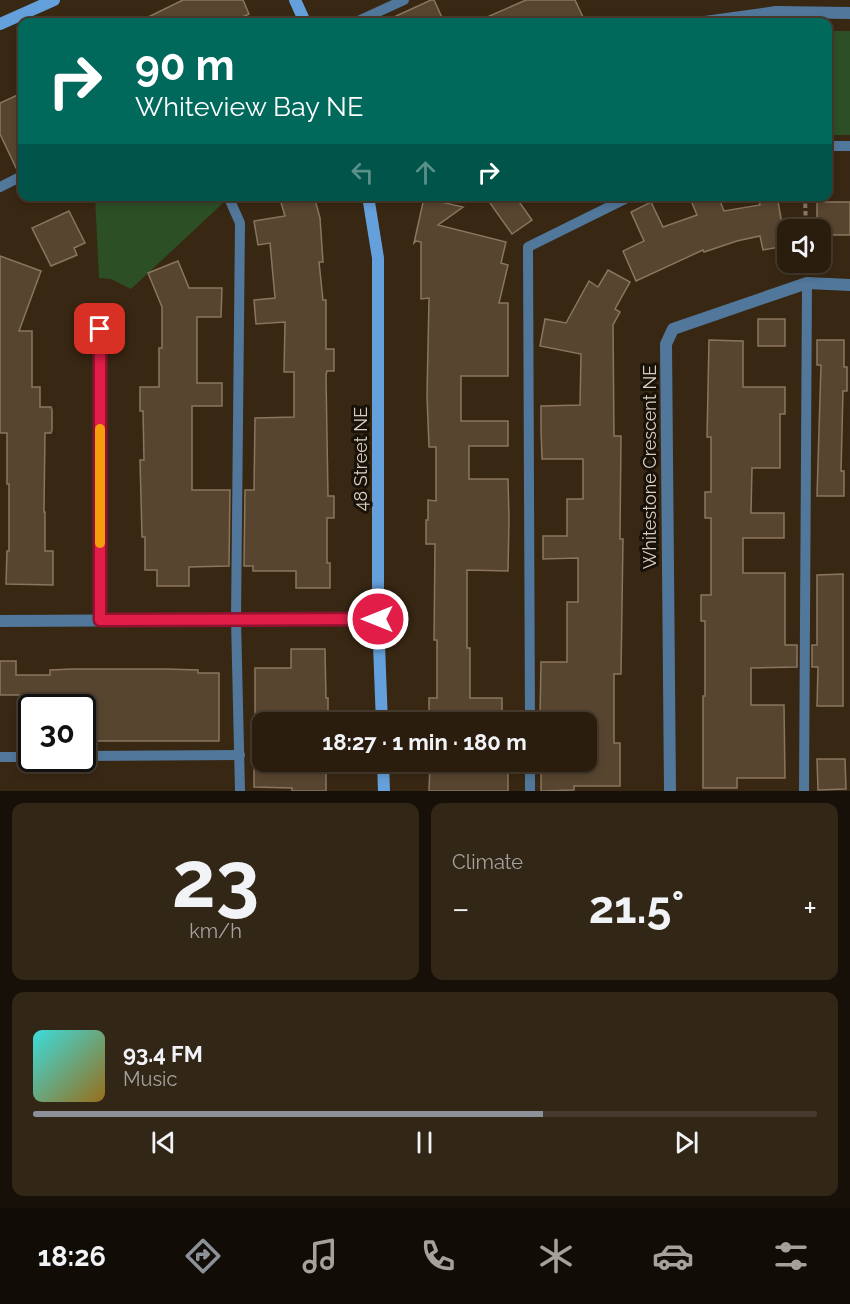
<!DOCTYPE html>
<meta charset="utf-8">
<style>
:root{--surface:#2a1d0e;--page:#322617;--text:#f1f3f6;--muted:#a5a29e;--line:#463b2e;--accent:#8c9099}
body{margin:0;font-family:Raleway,sans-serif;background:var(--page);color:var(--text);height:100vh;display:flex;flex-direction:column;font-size:22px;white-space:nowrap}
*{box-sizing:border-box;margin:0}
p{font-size:20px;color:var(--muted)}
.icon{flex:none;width:33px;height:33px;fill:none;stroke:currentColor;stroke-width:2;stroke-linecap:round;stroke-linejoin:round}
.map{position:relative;height:791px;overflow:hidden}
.side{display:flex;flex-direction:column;gap:12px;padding:12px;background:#171008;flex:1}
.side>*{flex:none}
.banner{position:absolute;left:18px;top:18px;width:814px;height:183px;border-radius:12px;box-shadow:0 3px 9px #0003,0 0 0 2px var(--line);background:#00695c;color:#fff;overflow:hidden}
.tools{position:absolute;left:777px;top:219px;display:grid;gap:12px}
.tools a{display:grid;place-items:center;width:54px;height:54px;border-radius:12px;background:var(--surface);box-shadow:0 3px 9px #0003,0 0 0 2px var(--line);font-size:30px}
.speed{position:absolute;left:18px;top:694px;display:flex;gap:12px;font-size:30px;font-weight:700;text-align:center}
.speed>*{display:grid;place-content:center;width:78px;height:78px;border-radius:50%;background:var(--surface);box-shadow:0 3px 9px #0003,0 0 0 2px var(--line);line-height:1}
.speed .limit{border:3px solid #111;border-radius:9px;background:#fff;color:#111}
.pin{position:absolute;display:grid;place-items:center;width:51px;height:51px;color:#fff;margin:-26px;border-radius:12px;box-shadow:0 3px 9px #0006}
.me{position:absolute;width:66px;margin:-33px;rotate:270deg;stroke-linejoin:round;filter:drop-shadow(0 0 4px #0008)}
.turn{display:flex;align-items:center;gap:21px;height:126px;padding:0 18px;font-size:27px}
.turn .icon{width:78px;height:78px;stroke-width:2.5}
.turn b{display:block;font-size:42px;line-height:51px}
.lanes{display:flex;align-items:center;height:57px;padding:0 18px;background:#0003;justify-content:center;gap:30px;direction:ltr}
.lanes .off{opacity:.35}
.big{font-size:45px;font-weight:700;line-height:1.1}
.side .tile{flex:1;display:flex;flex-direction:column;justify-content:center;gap:9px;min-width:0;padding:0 21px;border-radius:12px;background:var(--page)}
.side .dial{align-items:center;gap:0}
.dial b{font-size:78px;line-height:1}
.song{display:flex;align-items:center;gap:18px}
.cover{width:72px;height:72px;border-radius:9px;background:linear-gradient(135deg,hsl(180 70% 55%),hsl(40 70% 35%))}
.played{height:6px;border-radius:3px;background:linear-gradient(90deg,var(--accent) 65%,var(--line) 65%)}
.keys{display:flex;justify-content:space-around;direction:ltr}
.heat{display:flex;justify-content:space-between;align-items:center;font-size:33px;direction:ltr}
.side .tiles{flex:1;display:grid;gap:12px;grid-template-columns:1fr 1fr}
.tile:last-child{grid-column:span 2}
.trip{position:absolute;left:252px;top:712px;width:345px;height:60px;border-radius:12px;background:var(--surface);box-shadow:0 3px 9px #0003,0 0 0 2px var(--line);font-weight:700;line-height:60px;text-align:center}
.tab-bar{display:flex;height:96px;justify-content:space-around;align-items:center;background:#110c06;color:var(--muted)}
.tab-bar .icon{width:42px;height:42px}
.tab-bar .current{color:var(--accent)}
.tab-bar b{font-size:27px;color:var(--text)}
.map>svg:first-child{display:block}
</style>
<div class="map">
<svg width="850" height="791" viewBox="0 0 850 791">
<rect width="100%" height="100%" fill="#382713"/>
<g fill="#2c4f25">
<rect x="828" y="31" width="22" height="104"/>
<polygon points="95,197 219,197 222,204 131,289 111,279 99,278"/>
</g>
<g fill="#584530" stroke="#8a755f" stroke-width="1.5">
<polygon points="183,0 243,0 249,14 231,22 138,22"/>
<polygon points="431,0 434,0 444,22 383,22"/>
<polygon points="526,0 575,0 583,17 571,22 476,22"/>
<polygon points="22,93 22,169 17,170 0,134 0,103"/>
<polygon points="279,196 314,196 320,218 323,262 319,262 323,300 326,300 326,349 334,349 334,371 327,371 326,375 328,496 334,496 334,518 327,518 327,563 330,563 330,588 296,588 296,571 253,571 253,566 244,566 245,490 254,490 255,418 294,417 294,372 284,372 285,322 256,324 254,300 275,298 270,243 258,245 254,221 285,216"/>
<polygon points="485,196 515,196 532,220 512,234"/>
<polygon points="689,196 718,196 724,211 760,205 758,196 777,196 786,246 763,250 760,236 737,241 704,252 703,250 636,281 623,251 644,241 631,212 651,202 663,227 697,215"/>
<polygon points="424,198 463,207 438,225 506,242 501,263 508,265 499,303 508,303 508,376 461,376 461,421 508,421 508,446 469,446 469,479 508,479 509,519 508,571 467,570 467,648 470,648 470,698 502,698 502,718 469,718 469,723 429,723 429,698 437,698 437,640 434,640 435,544 426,544 426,520 428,520 428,500 436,501 436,447 429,447 427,396 429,298 421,299 421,242 416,241 414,243"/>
<polygon points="817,202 850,202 850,235 820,235 820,230 817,230"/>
<polygon points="69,211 85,243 74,248 77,255 51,266 32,228"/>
<polygon points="0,256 41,271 19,331 32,331 32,387 40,387 40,407 51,407 52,410 52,430 51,433 45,433 44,512 45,512 45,551 53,551 53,585 6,584 7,551 9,551 9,484 7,484 7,433 0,433"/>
<polygon points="178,261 189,288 222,288 221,317 197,317 197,383 222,383 222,406 192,406 192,490 230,490 229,566 189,567 189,586 157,586 157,570 145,570 145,537 142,537 140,460 144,460 143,411 140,411 140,387 159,387 159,348 162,348 162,307 148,273"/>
<polygon points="608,270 630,282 615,309 620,312 613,325 614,436 621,436 620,539 623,539 621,674 614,674 614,743 620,743 620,786 574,786 574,790 541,791 541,764 586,764 586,723 583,723 583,717 540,717 541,662 567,662 567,602 578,602 578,558 543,559 543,536 567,536 567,499 583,499 583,459 542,459 541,430 541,406 580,405 581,354 540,346 545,319 566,323 589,281 598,287"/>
<rect x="758" y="319" width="27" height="27"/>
<polygon points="709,340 743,341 743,387 785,387 785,414 780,414 780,468 752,468 751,513 784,513 784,538 743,538 743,573 785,573 785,645 797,645 797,667 751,668 751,705 784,705 785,778 737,778 737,788 703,788 703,696 705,696 705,621 701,621 701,595 711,595 711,518 705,518 705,492 711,492 711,437 707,437"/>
<polygon points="817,340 844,340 844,367 847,367 847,391 843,391 841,471 844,471 844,496 817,496 821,365 817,365"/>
<polygon points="843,574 843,706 817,706 818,667 812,667 812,645 817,645 817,575"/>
<polygon points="291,649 325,649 326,698 328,698 328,723 255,723 255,668 291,668"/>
<polygon points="0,661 16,661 16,675 50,675 50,670 72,669 167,669 198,670 198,673 219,673 219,741 95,741 94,703 26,703 26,695 0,695"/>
<polygon points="817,759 845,759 846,789 818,790"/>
<polygon points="254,762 326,762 326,791 292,791 292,788 254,787"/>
<polygon points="430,762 461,762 461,766 508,766 508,791 429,791"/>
</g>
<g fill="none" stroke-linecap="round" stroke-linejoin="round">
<polyline stroke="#867868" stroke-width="4" stroke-dasharray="4.5 3" stroke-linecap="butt" points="805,196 806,230"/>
<g stroke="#51779b" stroke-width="10">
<polyline points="356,22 404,0"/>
<polyline points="828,146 850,146"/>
<polyline points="0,187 22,176"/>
<polyline points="228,196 240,223 236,620 240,791"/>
<polyline points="530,723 528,247 631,196"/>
<polyline points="82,756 240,755"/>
<polyline points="0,757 32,757"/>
<polyline points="530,762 530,791"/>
<polyline points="804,791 807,283"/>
</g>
<g stroke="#51779b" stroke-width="12">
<polyline points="705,22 776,12 850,13"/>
<polyline points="100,329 100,620"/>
<polyline points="0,621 378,619"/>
<polyline points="670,791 666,344 673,329 807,283 850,285"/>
</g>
<g stroke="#64a1dc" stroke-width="12">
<polyline points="295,0 305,22"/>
<polyline points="0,24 54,0"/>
<polyline points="368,196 378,258 378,619 382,723"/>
<polyline points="383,762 384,791"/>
</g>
</g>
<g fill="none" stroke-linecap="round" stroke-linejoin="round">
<defs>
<polyline id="route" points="100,329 100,620 378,619"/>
</defs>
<use href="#route" stroke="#92132f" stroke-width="15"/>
<use href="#route" stroke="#e11d48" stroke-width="10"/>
<polyline stroke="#f59e0b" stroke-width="10" points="100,429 100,543"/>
</g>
<g text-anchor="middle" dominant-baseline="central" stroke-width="6" stroke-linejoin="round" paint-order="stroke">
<g font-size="18" fill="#dbcfc4" stroke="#191209">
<text transform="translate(360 459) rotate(-90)">48 Street NE</text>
<text transform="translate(649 467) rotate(-90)">Whitestone Crescent NE</text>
</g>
</g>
</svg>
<div class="tools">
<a><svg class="icon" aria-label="sound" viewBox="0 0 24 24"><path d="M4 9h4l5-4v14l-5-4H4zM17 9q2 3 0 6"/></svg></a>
</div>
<div class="speed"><div class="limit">30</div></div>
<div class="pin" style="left:100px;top:329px;background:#d93025"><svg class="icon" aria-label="arrive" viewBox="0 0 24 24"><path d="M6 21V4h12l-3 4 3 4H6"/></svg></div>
<svg class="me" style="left:378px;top:619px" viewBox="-20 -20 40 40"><circle r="17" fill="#e11d48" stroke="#fff" stroke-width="3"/><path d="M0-11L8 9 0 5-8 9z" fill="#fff"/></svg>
<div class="trip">18:27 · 1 min · 180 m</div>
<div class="banner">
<div class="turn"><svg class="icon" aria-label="right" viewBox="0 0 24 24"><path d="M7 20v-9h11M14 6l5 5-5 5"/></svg><div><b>90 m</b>Whiteview Bay NE</div></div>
<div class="lanes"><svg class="icon off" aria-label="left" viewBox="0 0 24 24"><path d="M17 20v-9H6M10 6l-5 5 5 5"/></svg><svg class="icon off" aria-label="ahead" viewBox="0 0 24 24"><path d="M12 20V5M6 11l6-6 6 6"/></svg><svg class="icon" aria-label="right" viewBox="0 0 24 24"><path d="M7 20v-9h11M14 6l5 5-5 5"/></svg></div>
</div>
</div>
<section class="side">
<div class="tiles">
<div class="tile dial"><b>23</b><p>km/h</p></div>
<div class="tile"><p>Climate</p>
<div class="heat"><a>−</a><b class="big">21.5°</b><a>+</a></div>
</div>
<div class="tile">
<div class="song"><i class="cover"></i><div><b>93.4 FM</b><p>Music</p></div></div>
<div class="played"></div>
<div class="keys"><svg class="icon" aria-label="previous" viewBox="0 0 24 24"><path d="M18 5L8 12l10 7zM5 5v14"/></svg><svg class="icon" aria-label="pause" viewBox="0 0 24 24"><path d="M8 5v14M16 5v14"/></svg><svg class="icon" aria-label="next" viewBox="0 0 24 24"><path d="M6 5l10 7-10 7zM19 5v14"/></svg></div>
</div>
</div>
</section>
<nav class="tab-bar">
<b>18:26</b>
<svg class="icon current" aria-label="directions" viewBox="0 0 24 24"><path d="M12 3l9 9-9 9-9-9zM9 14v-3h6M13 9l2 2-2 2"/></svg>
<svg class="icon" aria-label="music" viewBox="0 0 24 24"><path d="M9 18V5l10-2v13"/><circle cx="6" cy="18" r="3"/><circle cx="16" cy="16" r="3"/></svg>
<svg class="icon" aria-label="phone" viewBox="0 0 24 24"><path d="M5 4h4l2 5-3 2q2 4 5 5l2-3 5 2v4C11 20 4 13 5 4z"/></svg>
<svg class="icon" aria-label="climate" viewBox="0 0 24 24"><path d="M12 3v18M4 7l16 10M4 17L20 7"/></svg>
<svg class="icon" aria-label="car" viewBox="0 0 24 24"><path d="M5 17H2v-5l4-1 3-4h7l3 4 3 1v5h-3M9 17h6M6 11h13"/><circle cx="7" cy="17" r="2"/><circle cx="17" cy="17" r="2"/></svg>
<svg class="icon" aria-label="filters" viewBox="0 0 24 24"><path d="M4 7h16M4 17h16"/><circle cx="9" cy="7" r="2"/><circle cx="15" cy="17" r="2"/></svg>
</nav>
